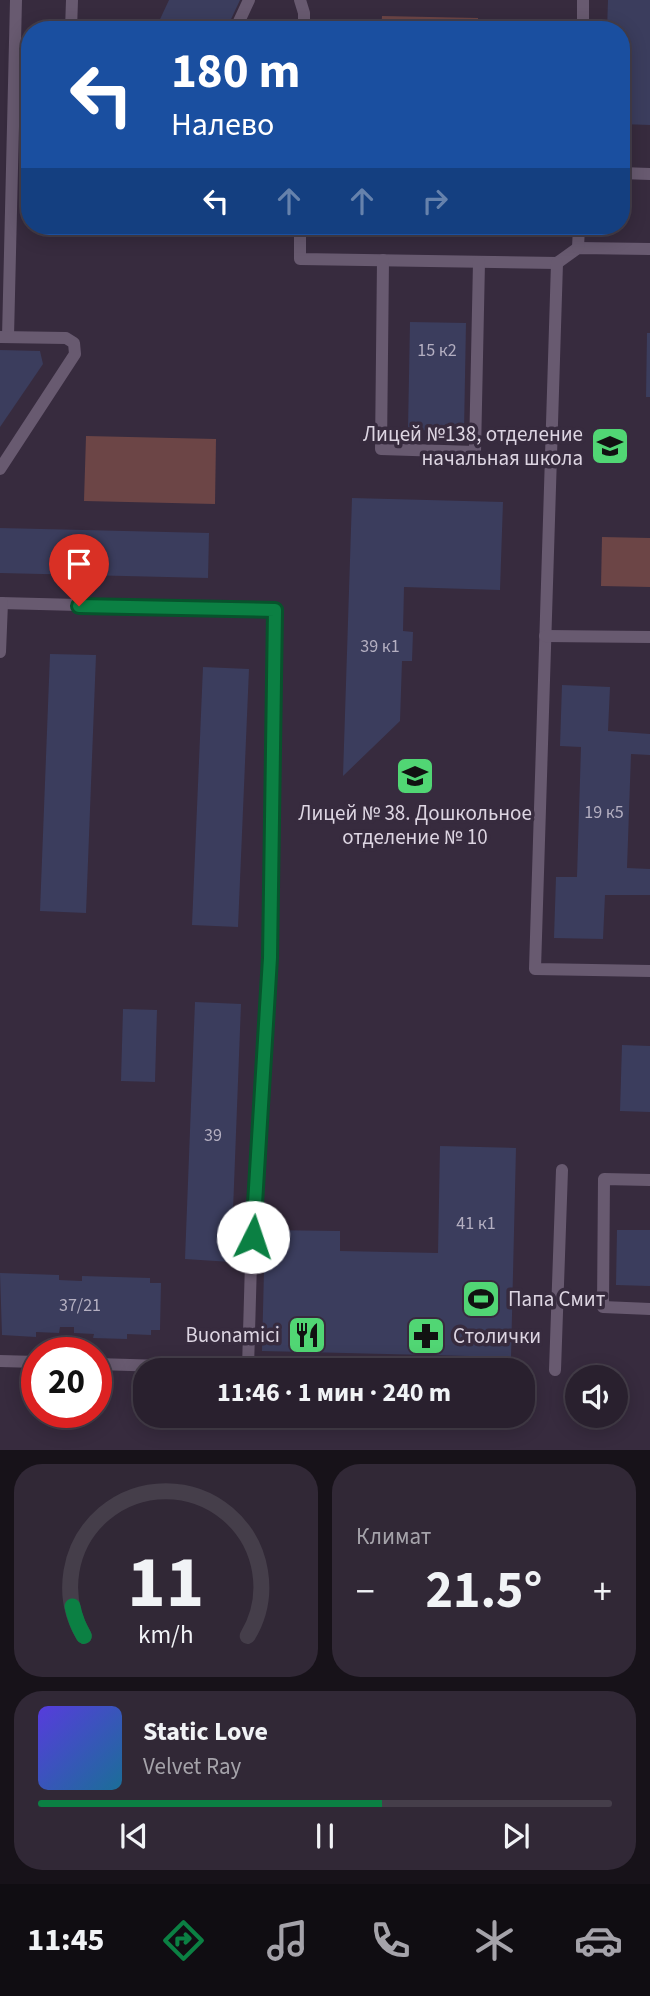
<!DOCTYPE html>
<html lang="ru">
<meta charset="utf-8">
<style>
:root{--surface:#29202e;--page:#312836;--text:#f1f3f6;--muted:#a5a3aa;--line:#453e4a;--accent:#0b8043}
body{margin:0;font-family:"Source Sans 3",sans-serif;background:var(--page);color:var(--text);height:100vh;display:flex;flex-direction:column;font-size:26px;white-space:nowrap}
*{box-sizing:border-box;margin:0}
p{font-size:23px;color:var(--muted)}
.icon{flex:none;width:38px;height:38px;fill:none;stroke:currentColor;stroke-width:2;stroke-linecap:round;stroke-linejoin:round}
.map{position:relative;height:1450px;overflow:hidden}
.details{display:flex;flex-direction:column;gap:14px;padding:14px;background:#171219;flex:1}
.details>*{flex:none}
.hud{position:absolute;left:21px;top:21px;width:609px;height:214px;border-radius:28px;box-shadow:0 4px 18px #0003,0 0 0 2px var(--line);background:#1a4fa0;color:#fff;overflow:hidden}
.buttons{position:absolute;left:565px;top:1365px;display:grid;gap:14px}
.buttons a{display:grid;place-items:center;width:63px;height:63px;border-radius:50%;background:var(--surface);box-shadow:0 4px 18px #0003,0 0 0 2px var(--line);font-size:35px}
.speed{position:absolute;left:21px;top:1337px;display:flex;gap:14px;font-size:35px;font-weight:700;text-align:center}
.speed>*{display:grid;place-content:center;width:91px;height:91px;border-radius:50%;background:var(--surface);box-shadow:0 4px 18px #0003,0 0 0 2px var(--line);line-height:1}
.speed .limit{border:10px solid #d22;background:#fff;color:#111}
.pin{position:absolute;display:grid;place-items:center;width:60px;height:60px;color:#fff;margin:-72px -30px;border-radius:50% 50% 50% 0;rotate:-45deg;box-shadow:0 0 7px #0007}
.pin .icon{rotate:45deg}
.me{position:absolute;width:77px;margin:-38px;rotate:4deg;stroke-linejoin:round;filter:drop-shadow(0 0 5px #0008)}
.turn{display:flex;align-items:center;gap:24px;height:147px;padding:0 35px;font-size:32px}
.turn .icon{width:91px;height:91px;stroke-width:2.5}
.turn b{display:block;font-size:49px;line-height:60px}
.lanes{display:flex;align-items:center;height:66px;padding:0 35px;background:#0003;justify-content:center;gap:35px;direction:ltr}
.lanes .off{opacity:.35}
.big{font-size:52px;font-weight:700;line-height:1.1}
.details .tile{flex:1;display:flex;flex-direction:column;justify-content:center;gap:10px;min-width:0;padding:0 24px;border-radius:28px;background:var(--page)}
.details .dial{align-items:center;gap:0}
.dial svg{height:182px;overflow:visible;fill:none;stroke:var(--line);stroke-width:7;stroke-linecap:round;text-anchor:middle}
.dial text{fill:var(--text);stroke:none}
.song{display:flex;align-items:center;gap:21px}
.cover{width:84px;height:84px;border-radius:10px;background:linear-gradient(135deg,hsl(250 70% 55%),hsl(200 70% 35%))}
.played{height:7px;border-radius:4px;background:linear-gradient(90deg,var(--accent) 60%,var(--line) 60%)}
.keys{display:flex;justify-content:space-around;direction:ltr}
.heat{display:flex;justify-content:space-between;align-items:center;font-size:38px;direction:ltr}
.details .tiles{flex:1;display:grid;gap:14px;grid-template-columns:1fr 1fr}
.tile:last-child{grid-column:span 2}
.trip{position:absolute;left:133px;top:1358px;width:402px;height:70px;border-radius:28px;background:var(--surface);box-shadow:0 4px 18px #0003,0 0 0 2px var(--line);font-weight:700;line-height:70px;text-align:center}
.tabs{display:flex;height:112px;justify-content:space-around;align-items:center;background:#100d12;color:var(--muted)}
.tabs .icon{width:49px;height:49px}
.tabs .current{color:var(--accent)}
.tabs b{font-size:32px;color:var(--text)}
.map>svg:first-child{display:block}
</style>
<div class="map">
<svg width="650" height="1450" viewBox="0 0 650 1450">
<rect width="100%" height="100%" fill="#372b3e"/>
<g fill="#6c4546">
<polygon points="382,16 478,18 478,30 381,30"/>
<polygon points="86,436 216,439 215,504 84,501"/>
<polygon points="602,537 650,538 650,587 601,586"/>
</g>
<g fill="#3b3d5d">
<polygon points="169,0 240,0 226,30 155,30"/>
<polygon points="608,0 650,0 650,125 621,124 621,30 607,30"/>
<polygon points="410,322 466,323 464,431 408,430"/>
<polygon points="647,333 650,333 650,397 646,397"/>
<polygon points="0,350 40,351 43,364 0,427"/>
<polygon points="352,498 503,502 500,590 404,587 403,631 413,632 412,661 402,661 400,721 343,776"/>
<polygon points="0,528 209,533 208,578 0,573"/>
<polygon points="50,654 96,655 86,913 40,911"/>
<polygon points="203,667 249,669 238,927 192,925"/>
<polygon points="562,685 610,687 608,731 650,734 650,755 631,754 627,868 650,869 650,895 605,895 603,939 554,938 556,877 577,877 581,747 560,746"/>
<polygon points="195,1002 241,1004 231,1262 185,1259"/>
<polygon points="123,1009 157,1010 155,1082 121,1081"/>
<polygon points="622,1045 650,1046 650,1112 620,1111"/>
<polygon points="440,1146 516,1148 511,1357 262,1351 265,1230 340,1231 340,1251 438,1253"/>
<polygon points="617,1230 650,1230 650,1286 616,1285"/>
<polygon points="0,1273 59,1275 59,1280 82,1281 82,1276 150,1278 150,1283 161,1283 160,1330 151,1330 151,1335 127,1334 127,1339 93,1338 94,1334 74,1333 74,1327 60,1327 59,1333 36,1332 36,1337 2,1335"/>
</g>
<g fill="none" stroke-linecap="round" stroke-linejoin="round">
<g stroke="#685a70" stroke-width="12">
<polyline points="300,0 304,13 304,30"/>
<polyline points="71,30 72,0"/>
<polyline points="235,30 249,0"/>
<polyline points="583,30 583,0"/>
<polyline points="621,173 650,174"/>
<polyline points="300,226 300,259 557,263 578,248 650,249"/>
<polyline points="66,230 67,226"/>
<polyline points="578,248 579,226"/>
<polyline points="383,260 381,449 475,452 479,262"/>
<polyline points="557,263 535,969 650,971"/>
<polyline points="8,337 16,0"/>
<polyline points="0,469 75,354 74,343 66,338 0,337"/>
<polyline points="0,603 275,610 270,958 251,1262 248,1368"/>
<polyline points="545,636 650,637"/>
<polyline points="0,652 2,603"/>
<polyline points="650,1180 604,1179 603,1307 650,1309"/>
<polyline points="0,1361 37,1362"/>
<polyline points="96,1364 198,1367"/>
<polyline points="555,1370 562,1170"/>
</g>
</g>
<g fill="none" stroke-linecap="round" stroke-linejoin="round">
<defs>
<polyline id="route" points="79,606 275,610 270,958 253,1237"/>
</defs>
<use href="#route" stroke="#07532c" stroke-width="18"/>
<use href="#route" stroke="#0b8043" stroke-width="12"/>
</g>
<defs>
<symbol id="school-square" viewBox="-11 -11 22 22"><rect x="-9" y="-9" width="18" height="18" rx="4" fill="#51d674" stroke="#372b3e"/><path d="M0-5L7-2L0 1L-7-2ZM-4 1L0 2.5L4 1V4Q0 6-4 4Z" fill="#111"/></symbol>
<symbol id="stadium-square" viewBox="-11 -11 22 22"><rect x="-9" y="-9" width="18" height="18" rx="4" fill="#51d674" stroke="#372b3e"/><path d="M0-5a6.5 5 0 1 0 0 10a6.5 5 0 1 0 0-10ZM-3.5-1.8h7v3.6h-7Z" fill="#111"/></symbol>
<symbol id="restaurant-square" viewBox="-11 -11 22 22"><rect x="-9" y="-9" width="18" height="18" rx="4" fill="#51d674" stroke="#372b3e"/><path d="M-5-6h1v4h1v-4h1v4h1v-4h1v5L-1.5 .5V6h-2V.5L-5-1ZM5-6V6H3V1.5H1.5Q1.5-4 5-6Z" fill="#111"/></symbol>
<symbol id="pharmacy-square" viewBox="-11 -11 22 22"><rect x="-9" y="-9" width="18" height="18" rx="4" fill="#51d674" stroke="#372b3e"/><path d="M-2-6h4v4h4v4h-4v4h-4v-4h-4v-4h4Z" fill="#111"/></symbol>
</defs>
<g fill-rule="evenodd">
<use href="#school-square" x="588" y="424" width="44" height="44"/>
<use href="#school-square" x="393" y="754" width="44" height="44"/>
<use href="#stadium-square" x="459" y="1277" width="44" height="44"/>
<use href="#restaurant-square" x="285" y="1313" width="44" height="44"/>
<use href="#pharmacy-square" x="404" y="1314" width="44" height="44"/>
</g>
<g text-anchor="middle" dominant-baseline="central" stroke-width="7" stroke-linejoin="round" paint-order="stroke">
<g font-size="18" fill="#b4afc1">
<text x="437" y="350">15 к2</text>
<text x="380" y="646">39 к1</text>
<text x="604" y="812">19 к5</text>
<text x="213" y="1135">39</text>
<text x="476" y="1223">41 к1</text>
<text x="80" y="1305">37/21</text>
</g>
<g font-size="21" fill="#ddd5e2" stroke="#372b3e" text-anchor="end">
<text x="583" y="434">Лицей №138, отделение<tspan x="583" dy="24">начальная школа</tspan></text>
<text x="415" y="813" text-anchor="middle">Лицей № 38. Дошкольное<tspan x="415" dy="24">отделение № 10</tspan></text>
<text x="508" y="1299" text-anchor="start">Папа Смит</text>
<text x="280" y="1335">Buonamici</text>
<text x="453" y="1336" text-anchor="start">Столички</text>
</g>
</g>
</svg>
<div class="buttons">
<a><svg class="icon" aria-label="sound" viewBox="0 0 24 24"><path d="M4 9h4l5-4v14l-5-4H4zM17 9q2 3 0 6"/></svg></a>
</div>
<div class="speed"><div class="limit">20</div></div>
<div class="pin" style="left:79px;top:606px;background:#d93025"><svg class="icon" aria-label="arrive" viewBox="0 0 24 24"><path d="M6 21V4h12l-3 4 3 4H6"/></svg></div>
<svg class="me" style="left:253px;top:1237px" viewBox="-20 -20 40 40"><circle r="19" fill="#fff"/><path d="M0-13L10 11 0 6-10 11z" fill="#0b8043"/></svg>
<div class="trip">11:46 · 1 мин · 240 m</div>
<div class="hud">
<div class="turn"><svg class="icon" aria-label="left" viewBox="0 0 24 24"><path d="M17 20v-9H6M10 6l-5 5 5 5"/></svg><div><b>180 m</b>Налево</div></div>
<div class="lanes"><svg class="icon" aria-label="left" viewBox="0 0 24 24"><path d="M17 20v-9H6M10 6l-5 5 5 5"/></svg><svg class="icon off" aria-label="ahead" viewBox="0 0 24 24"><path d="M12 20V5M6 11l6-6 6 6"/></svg><svg class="icon off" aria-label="ahead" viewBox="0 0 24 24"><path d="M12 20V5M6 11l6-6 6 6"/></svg><svg class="icon off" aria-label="right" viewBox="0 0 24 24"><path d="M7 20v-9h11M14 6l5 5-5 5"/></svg></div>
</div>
</div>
<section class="details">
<div class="tiles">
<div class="tile dial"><svg viewBox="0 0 100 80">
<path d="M14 69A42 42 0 1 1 86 69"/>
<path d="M14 69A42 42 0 0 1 9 56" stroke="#0b8043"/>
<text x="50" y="56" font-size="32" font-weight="700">11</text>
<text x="50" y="72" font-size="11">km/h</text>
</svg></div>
<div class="tile"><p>Климат</p>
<div class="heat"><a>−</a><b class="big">21.5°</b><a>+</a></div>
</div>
<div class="tile">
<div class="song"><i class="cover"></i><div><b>Static Love</b><p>Velvet Ray</p></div></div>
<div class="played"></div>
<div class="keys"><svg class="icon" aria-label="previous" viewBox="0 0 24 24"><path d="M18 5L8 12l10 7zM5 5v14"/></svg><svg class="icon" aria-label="pause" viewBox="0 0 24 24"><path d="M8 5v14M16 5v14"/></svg><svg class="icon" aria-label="next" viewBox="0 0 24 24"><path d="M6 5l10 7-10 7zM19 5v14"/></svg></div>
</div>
</div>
</section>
<nav class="tabs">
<b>11:45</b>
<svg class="icon current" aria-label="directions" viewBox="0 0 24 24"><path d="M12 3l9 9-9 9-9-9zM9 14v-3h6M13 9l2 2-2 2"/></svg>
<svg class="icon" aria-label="music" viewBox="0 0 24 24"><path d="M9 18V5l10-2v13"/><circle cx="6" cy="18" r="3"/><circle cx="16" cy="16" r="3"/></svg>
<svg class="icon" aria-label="phone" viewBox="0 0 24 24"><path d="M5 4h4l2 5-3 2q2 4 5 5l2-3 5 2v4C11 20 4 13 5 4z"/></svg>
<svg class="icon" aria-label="climate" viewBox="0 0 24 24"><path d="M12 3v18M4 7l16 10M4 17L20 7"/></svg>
<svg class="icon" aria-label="car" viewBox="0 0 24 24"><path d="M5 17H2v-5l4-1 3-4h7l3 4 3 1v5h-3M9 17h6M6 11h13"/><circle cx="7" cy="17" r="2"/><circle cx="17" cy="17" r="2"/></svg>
</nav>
